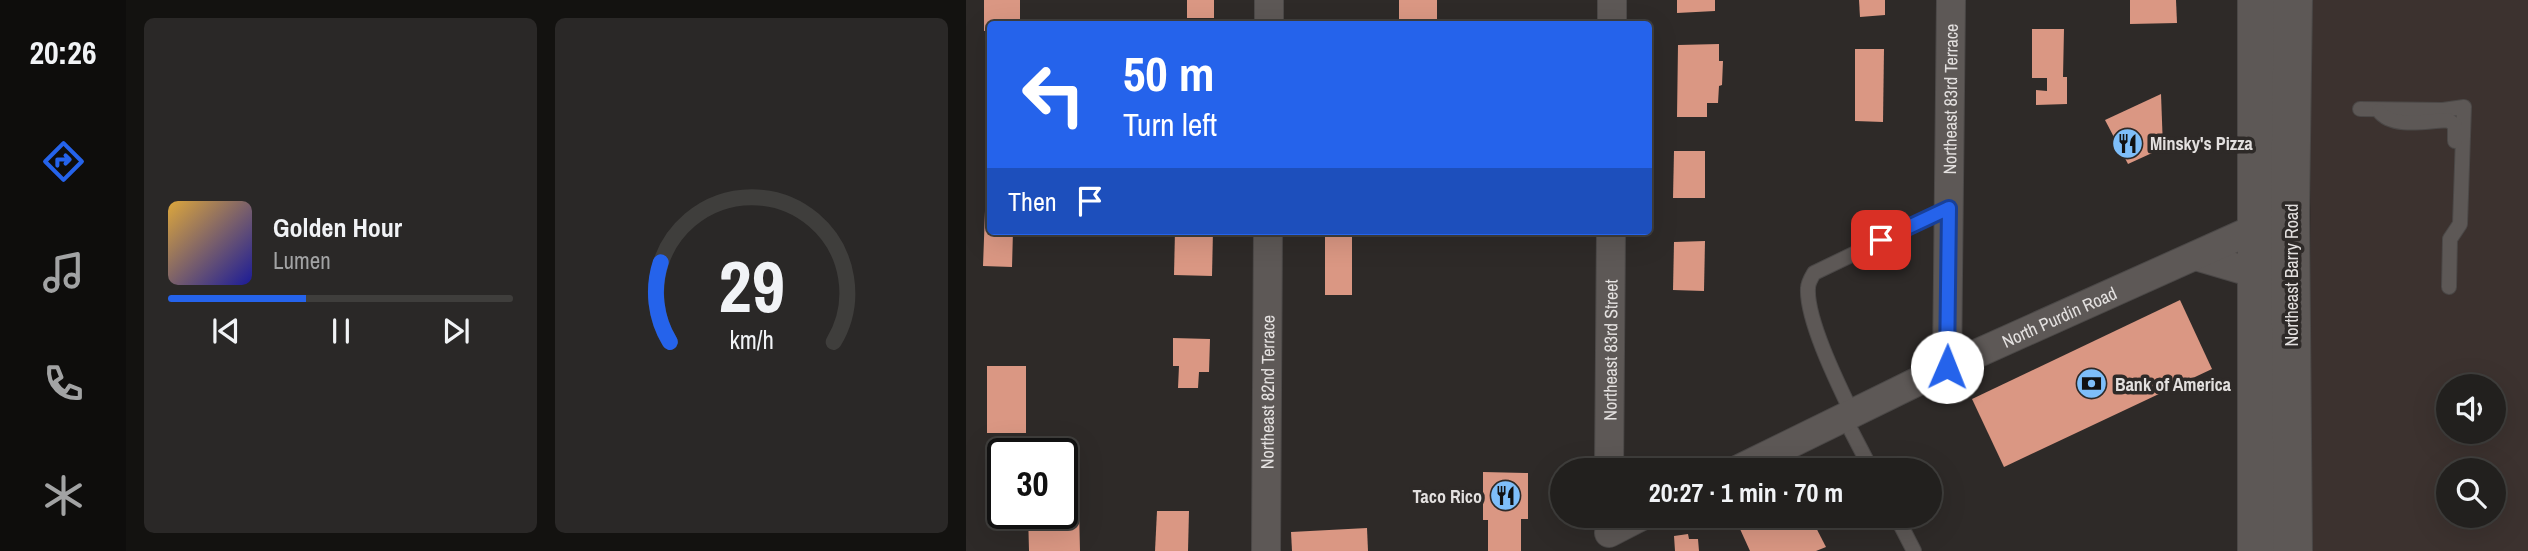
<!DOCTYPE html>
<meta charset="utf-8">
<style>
:root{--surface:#22201e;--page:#2a2827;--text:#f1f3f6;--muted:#a2a3a4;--line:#3f3e3c;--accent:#2563eb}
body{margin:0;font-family:"Archivo Narrow",sans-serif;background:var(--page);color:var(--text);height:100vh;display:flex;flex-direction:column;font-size:26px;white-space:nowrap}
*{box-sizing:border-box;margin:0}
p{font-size:23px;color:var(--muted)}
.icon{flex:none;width:38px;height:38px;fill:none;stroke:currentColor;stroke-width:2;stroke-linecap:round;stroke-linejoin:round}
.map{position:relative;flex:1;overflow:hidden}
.details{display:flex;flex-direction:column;gap:18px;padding:18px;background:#131210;width:840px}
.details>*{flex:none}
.top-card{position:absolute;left:21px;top:21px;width:665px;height:214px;border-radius:7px;box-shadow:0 7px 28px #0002,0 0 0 2px var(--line);background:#2563eb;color:#fff;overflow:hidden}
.fabs{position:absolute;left:1470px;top:374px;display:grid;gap:14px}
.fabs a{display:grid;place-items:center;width:70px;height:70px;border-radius:50%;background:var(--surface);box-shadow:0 7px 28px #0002,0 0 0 2px var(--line);font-size:35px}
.speed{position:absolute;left:21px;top:438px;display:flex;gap:14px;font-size:35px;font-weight:700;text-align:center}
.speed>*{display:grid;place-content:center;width:91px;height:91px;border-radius:50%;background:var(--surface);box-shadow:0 7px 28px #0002,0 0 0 2px var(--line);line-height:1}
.speed .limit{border:4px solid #111;border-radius:10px;background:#fff;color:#111}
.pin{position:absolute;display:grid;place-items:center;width:60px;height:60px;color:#fff;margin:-30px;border-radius:14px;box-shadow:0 4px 10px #0006}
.me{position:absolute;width:77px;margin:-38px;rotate:1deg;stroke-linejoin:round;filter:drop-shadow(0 0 5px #0008)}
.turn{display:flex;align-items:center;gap:24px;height:147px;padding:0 21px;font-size:32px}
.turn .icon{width:91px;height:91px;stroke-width:2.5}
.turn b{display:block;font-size:49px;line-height:60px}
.then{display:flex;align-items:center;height:66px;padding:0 21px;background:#0003;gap:14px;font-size:26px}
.details .card{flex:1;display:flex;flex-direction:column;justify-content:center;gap:10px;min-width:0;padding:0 24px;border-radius:10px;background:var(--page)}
.details .dial{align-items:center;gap:0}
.dial svg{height:182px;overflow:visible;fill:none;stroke:var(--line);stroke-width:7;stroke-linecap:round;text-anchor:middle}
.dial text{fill:var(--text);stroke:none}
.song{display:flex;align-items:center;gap:21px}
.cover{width:84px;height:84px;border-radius:10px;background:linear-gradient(135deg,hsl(40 70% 55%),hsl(240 70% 35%))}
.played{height:7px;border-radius:4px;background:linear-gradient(90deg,var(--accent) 40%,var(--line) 40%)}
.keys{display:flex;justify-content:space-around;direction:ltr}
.details .tiles{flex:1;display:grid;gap:18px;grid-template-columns:repeat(2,1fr)}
.trip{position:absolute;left:584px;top:458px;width:392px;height:70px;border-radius:35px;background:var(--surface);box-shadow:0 7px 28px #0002,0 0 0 2px var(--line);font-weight:700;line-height:70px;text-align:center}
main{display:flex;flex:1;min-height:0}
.tab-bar{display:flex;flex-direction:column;width:126px;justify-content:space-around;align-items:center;background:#0e0d0c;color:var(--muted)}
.tab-bar .icon{width:49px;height:49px}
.tab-bar .active{color:var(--accent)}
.tab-bar b{font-size:32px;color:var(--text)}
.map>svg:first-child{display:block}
</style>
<main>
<nav class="tab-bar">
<b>20:26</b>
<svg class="icon active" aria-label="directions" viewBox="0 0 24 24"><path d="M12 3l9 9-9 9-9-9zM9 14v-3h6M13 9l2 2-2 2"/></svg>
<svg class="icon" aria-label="music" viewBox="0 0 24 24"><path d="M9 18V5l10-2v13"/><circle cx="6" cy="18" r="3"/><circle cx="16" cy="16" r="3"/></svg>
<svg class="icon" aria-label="phone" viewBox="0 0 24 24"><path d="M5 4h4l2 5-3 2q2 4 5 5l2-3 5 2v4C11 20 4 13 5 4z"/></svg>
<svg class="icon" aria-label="climate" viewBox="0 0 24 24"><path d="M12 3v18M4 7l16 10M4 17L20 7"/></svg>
</nav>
<section class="details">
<div class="tiles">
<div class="card">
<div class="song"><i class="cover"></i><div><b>Golden Hour</b><p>Lumen</p></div></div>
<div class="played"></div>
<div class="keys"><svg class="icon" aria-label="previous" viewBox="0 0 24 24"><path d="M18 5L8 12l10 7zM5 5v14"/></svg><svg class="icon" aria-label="pause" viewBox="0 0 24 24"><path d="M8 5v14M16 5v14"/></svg><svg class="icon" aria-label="next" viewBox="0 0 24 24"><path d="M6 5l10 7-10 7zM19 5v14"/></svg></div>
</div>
<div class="card dial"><svg viewBox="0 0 100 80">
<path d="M14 69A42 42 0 1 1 86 69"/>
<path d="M14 69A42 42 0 0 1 10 34" stroke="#2563eb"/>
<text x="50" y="56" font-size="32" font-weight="700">29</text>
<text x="50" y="72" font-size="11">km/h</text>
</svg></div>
</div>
</section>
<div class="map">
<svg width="1562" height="551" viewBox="0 0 1562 551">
<rect width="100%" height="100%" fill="#2e2a28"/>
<path fill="#3c322f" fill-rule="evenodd" d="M1344,0h218v551h-217zM1482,387h46v45h-46zM1482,471h46v45h-46z"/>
<g fill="#da9783">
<polygon points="18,0 54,0 54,24 24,24 24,31 18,31"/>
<rect x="221" y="0" width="27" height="18"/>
<rect x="433" y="0" width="38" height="20"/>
<polygon points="711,0 749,0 749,11 711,13"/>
<polygon points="893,0 919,0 919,15 894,17"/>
<polygon points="1164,0 1210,0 1211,23 1164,24"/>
<polygon points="1066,29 1098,29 1097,77 1101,77 1101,104 1070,105 1070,90 1081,91 1081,78 1066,78"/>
<polygon points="753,44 753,61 757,61 756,85 753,86 752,103 741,103 741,117 711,117 712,45"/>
<polygon points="889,49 918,49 917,122 889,121"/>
<polygon points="21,68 24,68 24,121 20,121"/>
<polygon points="1195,94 1197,148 1162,164 1139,120"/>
<polygon points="21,150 24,150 24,197 20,197"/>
<polygon points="708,151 739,151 739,198 707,198"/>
<polygon points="19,211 24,211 24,231 47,231 46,267 17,266"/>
<polygon points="209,231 247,231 246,276 208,275"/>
<rect x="359" y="231" width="27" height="64"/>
<polygon points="739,241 738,291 707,290 708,242"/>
<polygon points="1214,300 1246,369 1038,467 1006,399"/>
<polygon points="207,338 244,339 243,372 233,372 232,388 212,388 213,366 207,366"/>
<rect x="21" y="366" width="39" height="67"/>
<polygon points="517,472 562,473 562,519 555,519 555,551 522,551 522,520 517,520"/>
<polygon points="113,507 114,551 63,551 62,513 96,513 96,508"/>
<polygon points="191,511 223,511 222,551 189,551"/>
<polygon points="772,516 844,516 860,547 850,551 784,551 769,518"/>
<polygon points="401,528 402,551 326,551 325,532"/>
<polygon points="722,534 723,539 732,539 733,551 709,551 708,536"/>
</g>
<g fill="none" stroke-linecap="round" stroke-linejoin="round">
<defs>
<g id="service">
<polyline points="1394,109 1477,110 1498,107 1494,224 1484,239 1483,287"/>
<path d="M1413,111c13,18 49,10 69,9l7,5v16"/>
<path d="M886,413c-14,-29 -46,-94 -44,-125 0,-5 3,-10 6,-15l135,-65"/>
<polyline points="878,417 906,471"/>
<polyline points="930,516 948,551"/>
</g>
<g id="minor">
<polyline points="303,24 303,0"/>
<polyline points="646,24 646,0"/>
<polyline points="1230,256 1281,271 1305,284"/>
<path id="s1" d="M981,367l4,-367"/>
<path id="s2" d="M643,471l2,-240"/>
<path id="s3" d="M769,471l212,-104 325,-146"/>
<polyline points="643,533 676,516"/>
<path id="s4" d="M300,551l2,-320"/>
</g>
<g id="secondary">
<polyline points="1291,551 1291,0"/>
<polyline points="1327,551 1324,213 1327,0"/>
</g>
</defs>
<use href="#service" stroke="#4b4847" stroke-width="16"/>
<use href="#minor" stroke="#4b4847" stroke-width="30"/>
<use href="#secondary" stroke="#4b4847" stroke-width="40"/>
<use href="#service" stroke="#5d5856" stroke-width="14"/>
<use href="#minor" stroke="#5d5856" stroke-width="28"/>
<use href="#secondary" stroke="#5d5856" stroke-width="38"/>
</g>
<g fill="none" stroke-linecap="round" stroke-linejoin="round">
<defs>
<polyline id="route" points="915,240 983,208 981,367"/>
</defs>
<use href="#route" stroke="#184099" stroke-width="18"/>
<use href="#route" stroke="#2563eb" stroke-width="12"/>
</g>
<defs>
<symbol id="restaurant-disc" viewBox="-11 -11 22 22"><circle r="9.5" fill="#7ebef9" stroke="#2e2a28"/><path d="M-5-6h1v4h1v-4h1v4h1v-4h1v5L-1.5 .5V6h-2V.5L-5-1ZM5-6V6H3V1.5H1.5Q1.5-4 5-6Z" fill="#111"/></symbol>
<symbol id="bank-disc" viewBox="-11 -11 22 22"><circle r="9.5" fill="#7ebef9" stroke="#2e2a28"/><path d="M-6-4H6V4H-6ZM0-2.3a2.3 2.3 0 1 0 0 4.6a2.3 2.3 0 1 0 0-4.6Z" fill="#111"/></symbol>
</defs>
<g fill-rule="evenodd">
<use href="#restaurant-disc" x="1144" y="126" width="35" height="35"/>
<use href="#bank-disc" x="1108" y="366" width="35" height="35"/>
<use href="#restaurant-disc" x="522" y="478" width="35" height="35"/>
</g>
<g text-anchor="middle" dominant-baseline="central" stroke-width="7" stroke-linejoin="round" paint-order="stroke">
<g font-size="18" fill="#e3e0df" stroke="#2e2a28">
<text stroke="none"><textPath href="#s1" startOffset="268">Northeast 83rd Terrace</textPath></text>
<text transform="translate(1325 275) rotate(-90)">Northeast Barry Road</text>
<text stroke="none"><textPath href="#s3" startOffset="359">North Purdin Road</textPath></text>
<text stroke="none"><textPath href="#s2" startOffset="121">Northeast 83rd Street</textPath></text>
<text stroke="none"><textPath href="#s4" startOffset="159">Northeast 82nd Terrace</textPath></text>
</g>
<g font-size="18" font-weight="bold" fill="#e3e0df" stroke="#2e2a28" text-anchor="start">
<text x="1184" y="143">Minsky's Pizza</text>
<text x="1149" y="384">Bank of America</text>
<text x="516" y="496" text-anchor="end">Taco Rico</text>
</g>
</g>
</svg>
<div class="fabs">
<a><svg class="icon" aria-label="sound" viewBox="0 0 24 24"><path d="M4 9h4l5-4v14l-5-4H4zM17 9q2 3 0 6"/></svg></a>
<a><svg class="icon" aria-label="search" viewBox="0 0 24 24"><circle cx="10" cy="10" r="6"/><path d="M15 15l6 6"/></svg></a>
</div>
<div class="speed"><div class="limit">30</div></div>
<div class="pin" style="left:915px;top:240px;background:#d93025"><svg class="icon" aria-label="arrive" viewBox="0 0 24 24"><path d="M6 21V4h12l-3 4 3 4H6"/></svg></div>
<svg class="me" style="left:981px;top:367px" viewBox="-20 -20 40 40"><circle r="19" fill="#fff"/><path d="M0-13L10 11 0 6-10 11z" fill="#2563eb"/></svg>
<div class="trip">20:27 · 1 min · 70 m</div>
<div class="top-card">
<div class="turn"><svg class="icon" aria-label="left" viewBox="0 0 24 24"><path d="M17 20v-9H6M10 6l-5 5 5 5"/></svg><div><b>50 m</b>Turn left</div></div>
<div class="then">Then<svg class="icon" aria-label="arrive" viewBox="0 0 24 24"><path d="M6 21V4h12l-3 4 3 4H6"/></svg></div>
</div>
</div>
</main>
